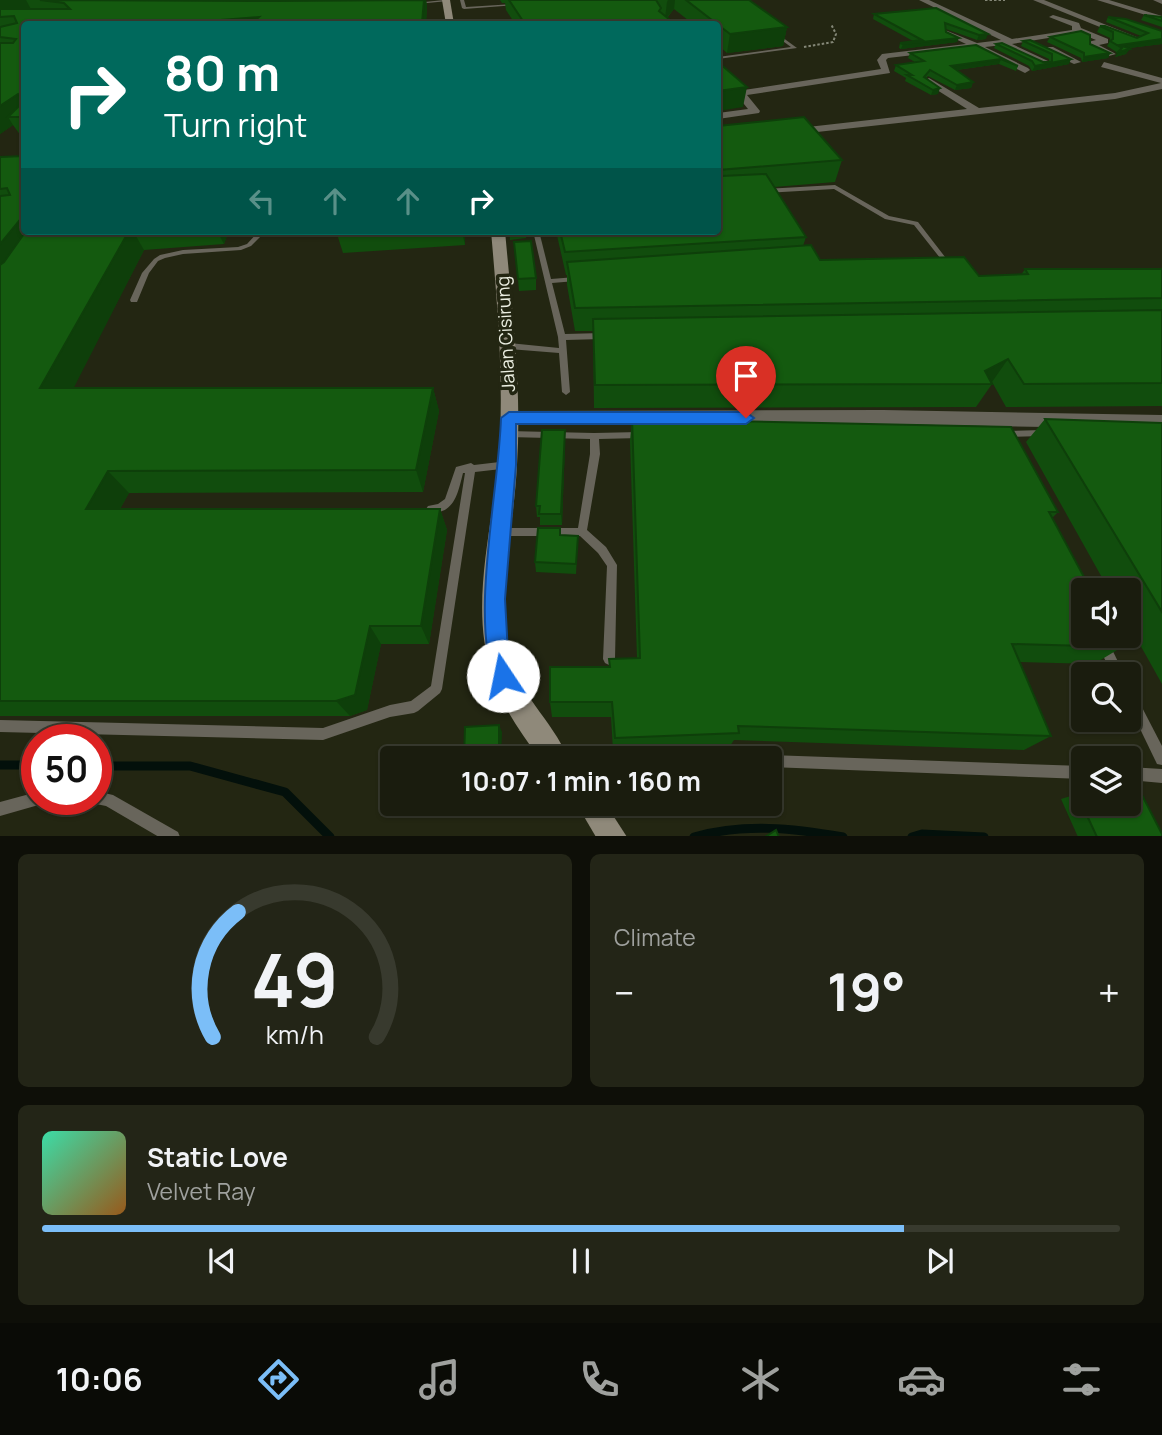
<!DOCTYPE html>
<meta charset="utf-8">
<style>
:root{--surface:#1a1c0e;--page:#232517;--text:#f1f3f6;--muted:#9fa19e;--line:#383a2e;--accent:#7bbef8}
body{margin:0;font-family:Manrope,sans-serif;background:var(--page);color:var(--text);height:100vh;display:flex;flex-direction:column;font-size:26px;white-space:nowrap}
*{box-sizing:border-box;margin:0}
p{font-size:23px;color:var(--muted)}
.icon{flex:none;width:38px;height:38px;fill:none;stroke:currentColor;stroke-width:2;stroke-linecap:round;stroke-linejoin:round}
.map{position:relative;height:836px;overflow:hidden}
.panel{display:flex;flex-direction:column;gap:18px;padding:18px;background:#0e0f08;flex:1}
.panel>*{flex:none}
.top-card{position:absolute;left:21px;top:21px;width:700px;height:214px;border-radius:7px;box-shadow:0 2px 5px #0004,0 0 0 2px var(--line);background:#00695c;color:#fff;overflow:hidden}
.tools{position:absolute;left:1071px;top:578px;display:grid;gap:14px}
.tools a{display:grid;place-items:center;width:70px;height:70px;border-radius:7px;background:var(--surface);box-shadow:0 2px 5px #0004,0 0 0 2px var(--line);font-size:35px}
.speed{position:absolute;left:21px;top:724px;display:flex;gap:14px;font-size:35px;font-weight:700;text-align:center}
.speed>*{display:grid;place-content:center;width:91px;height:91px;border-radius:50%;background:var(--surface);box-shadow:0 2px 5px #0004,0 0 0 2px var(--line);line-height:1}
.speed .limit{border:10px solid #d22;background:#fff;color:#111}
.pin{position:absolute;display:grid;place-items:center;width:60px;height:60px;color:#fff;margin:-72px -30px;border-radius:50% 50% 50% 0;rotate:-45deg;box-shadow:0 0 7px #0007}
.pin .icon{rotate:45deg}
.me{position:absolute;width:77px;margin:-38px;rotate:349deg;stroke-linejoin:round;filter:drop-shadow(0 0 5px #0008)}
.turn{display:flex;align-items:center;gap:24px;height:147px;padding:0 28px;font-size:32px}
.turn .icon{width:91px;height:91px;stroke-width:2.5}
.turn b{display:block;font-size:49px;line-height:60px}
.lanes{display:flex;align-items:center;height:66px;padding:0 28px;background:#0003;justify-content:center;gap:35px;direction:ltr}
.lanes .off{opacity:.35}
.big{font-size:52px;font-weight:700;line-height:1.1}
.panel .card{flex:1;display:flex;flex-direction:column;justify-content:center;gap:10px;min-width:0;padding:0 24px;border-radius:10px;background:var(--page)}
.panel .dial{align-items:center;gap:0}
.dial svg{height:182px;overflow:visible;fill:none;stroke:var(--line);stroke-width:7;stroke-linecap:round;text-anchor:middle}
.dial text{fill:var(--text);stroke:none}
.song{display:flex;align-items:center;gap:21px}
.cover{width:84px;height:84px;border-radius:10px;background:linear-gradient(135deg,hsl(160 70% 55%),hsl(30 70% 35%))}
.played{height:7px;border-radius:4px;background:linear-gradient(90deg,var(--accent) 80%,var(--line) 80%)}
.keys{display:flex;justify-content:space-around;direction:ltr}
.heat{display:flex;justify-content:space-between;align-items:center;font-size:38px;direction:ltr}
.panel .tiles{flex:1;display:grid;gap:18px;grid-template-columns:1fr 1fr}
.card:last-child{grid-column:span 2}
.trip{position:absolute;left:380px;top:746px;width:402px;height:70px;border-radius:7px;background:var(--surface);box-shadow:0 2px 5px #0004,0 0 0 2px var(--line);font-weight:700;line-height:70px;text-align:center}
.tab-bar{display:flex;height:112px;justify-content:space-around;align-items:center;background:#0a0b06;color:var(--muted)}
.tab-bar .icon{width:49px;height:49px}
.tab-bar .current{color:var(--accent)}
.tab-bar b{font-size:32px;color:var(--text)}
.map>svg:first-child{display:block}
</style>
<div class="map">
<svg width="1162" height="837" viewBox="0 0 1162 837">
<rect width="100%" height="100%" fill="#232612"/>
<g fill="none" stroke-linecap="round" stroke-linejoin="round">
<g stroke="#03100b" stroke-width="9">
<polyline points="0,765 37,765"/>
<polyline points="96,766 190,766 285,792 330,837"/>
<path d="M694,837c50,-14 99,-9 149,0"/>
<polyline points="912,837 922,834 984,837"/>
</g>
<g stroke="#848777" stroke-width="2" stroke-dasharray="2.5 2" stroke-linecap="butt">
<polyline points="985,0 1005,0"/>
<polyline points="804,47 833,42 836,34 831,24"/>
</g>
<g fill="#68655b" fill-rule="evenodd">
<polygon points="444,0 448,1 417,4 415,3"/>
<polygon points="460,0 464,0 466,7 516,4 518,5 464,9 462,8"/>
<polygon points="773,32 775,32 797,48 718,59 718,57 791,47 773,34"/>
<polygon points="835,185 889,216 918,222 952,266 952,268 948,268 914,225 885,219 834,189 765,193 762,191 765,189"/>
<polygon points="259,231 266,231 251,246 241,250 183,254 165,258 158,261 149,273 137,302 131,302 130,300 142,273 154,259 160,255 183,250 238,247 247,244"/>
<polygon points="533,231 539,231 551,279 576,277 580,279 576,281 552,283 565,334 602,333 606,336 602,339 566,340 570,392 566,395 562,392 559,353 509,349 505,346 509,343 559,348 558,337"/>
<polygon points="1042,430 1045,431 1046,433 1045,435 1042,436 1004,437 1001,436 1000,434 1001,432 1004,431"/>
<polygon points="508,431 594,433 640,432 643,433 644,435 643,437 640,438 599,439 600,454 587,530 606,547 617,565 615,659 613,663 609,665 605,663 603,659 607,566 598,553 580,536 500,536 496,535 495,532 496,529 500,528 578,528 590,454 590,439 508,437 505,436 504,434 505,432"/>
<path d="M508,461l3,1 2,3 -2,3 -36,4 -33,217 -2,4 -22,18 -4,2 -24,4 -67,23 -323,-8v-12l323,8 67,-23 21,-4 20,-15 34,-213h-2c-5,20 -9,43 -35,39l-2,-3 2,-3 10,-2 7,-5 11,-32 15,-4 3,2z"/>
<polygon points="1093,635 1105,635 1124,674 1112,674"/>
<polygon points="1129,688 1133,690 1162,746 1162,765 1157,764 1129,706"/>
<polygon points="770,755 1083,766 1083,779 770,767 770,758 765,758"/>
<polygon points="1129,767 1162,769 1162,783 1129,780"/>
<polygon points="96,791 113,795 178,832 180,837 159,837 106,806 91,803 90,800 96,800"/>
<polygon points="37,792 37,800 43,800 42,804 0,816 0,802"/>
</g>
<g fill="#68655b" fill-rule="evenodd">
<polygon points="919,0 929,0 1012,39 1072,30 1072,26 1049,17 1053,15 1079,23 1081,28 1108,39 1108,43 1099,45 1116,54 1109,56 1088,46 1088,42 1096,40 1079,33 1012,44 1048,61 1045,66 1003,45 985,47 1028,68 1030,70 1025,73 974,48 888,58 886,60 890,73 747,95 760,111 759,113 718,119 718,113 748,109 735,93 737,91 881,69 877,60 882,54 966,44 945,34 945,30 977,43 1001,40"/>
<polygon points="1033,0 1044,0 1139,38 1132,40"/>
<polygon points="1097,0 1109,0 1162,16 1162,20"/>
<polygon points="1153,0 1162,0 1162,4"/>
<polygon points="1047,47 1053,47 1081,62 1074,64 1047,51"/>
<polygon points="1104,62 1162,78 1162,89 1115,99 790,135 785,132 790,129 967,109 926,83 924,81 929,78 979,108 1115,93 1161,83 1101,67"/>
<polygon points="883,410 1162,415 1162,429 883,424 509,425 500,418 509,411"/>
</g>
<g fill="#8f897a" fill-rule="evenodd">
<polygon points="442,0 450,0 454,24 446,24"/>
<path d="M491,231h14c7,78 17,156 12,234 -3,62 -20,125 -8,186 8,43 43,68 59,107h-29c-18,-26 -38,-52 -47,-83 -25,-76 5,-159 8,-237 3,-69 -3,-138 -9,-207z"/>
<polygon points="576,803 605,803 627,837 596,837"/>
</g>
</g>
<g fill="#114d0d">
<polygon points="0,0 426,0 427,6 426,24 24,24 24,136 21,136 13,125 0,134"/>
<polygon points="500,0 749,0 787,27 783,46 727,53 718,45 718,24 693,24 674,9 667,18 675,24 515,24 506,10 505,3 502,3"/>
<polygon points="936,8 986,39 977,40 946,29 946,32 957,42 901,49 899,48 900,43 913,41 873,19 874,14"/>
<polygon points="1144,15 1162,17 1162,27 1141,20"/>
<polygon points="1108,17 1162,31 1162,44 1129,48 1126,54 1115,57 1118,53 1107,46 1110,41 1110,38 1097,32 1100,26 1137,38 1141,36 1106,22"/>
<polygon points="1050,37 1090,44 1110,53 1108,58 1082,62 1081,58 1047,42"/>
<polygon points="1030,40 1069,64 1032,71 1029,66 994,48 996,44 1043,62 1049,62 1049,59 1021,46 1023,41"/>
<polygon points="976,45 1018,66 1016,71 999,64 957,70 973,82 971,88 955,90 928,76 926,78 938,94 931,95 905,81 906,78 894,71 896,65 915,62 908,58 910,53"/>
<polygon points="718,126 842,160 835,182 774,187 806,237 803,246 820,260 979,276 1021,275 1025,269 1162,269 1162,406 1006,407 992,382 991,382 992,384 976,407 594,408 593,331 575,331 567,285 567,275 566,275 556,231 718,231"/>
<polygon points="0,157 24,231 229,231 224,244 144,250 73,388 433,388 439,411 423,492 129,493 120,509 440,509 447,530 429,644 381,644 367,710 350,716 0,716"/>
<polygon points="336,231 465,231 465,245 343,253"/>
<polygon points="509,231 526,231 526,238 510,240"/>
<polygon points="536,278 536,290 519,291 518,279"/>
<polygon points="632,419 1058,512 1052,518 1122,647 1094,664 1019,662 1051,736 1024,750 734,740 730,746 613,751 611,717 552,717 550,702 609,667 609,659 637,658 630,441"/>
<polygon points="1045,419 1162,423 1162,684 1129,625 1129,590 1109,590 1026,442"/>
<polygon points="565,442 562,525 540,525 540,517 537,517 536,506"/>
<polygon points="560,528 561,535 578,536 576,574 536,572 535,562"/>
<polygon points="1077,794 1162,837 1078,837 1061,799"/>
</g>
<g fill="#0e3f0a">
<polygon points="0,0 26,0 33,13 0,16"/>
<polygon points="424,0 426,0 427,6 426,24 402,24"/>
<polygon points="668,0 675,0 674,9 665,19 667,2"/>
<polygon points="259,17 262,24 204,24 208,21"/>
<polygon points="787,27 783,46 727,53 730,34"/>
<polygon points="988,34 986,39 977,40 979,35"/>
<polygon points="959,38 957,42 901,49 903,44"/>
<polygon points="1162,39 1162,44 1121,49 1122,48 1120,45"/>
<polygon points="1130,49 1126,54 1115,57 1118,52"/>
<polygon points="1110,53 1108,58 1082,62 1084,57"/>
<polygon points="1001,59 999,64 948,71 951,66"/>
<polygon points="1071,59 1069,64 1032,71 1035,66"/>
<polygon points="973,82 971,88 955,90 957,85"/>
<polygon points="747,87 743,107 718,111 718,91"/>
<polygon points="940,88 938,94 931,95 933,90"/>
<polygon points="18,94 24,104 8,117 13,125 0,134 0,106"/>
<polygon points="24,215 24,231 47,231 0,290 0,244"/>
<polygon points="129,231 133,231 144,250 62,411 40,388"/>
<polygon points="217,231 229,231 224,244"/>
<polygon points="462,231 465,231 465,245"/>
<polygon points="1008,359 992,382 988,384 985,371"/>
<polygon points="433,388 439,411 423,492 416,470"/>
<polygon points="565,430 565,442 562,525 561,514"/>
<polygon points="108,471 129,493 108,530 86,509"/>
<polygon points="440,509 447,530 429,644 421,626"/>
<polygon points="370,626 381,644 367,710 350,716 336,701"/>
<polygon points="499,725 502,732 501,758 499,758"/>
</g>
<g fill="#145a0f" stroke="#0e3f0a" stroke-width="2">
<polygon points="40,0 272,1 424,0 422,23 402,24 251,24 259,17 208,21 204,24 24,24 24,117 8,117 24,101 18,94 0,106 0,43 13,43 16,39 0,37 0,27 17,23 14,16 0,17 0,9 70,9 64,3"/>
<polygon points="509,0 656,0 661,8 659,11 675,24 525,24"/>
<polygon points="686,0 749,0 787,27 730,34"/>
<polygon points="936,8 988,34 979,35 945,23 946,32 959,38 903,44 900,43 922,40 874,14"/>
<polygon points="1144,15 1162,17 1162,21"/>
<polygon points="1108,17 1126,19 1162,31 1162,39 1120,45 1130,49 1118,52 1122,48 1110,41 1113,39 1113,32 1100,26 1105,26 1137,38 1148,33"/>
<polygon points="1081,31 1090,35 1090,44 1110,53 1084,57 1084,53 1050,37"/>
<polygon points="1030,40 1071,59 1035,66 1032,61 996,44 1002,43 1043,62 1052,62 1052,54 1023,41"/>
<polygon points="976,45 1018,66 1001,59 951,66 973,82 957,85 930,70 924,77 940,88 933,90 907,75 912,75 896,65 924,61 910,53"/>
<polygon points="718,62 747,87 718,91"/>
<polygon points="804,117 842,160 719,170 722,176 766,174 806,237 565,252 560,231 718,231 718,126"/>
<polygon points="24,156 24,215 0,244 0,196 10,195 7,188 0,189 0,157"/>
<polygon points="26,231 129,231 40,388 433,388 416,470 108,471 86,509 440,509 421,626 370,626 355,695 336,701 0,701 0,265 4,262"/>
<polygon points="531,241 536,278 518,279 514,242"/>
<polygon points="811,245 820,260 964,257 979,276 1028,274 1025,269 1162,269 1162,298 575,308 567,262"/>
<polygon points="1162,310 1162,383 1024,384 1008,359 985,371 992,384 595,385 593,319"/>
<polygon points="632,419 1011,427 1058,512 1049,512 1091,590 1083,590 1083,635 1115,635 1122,647 1012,644 1051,736 738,726 739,733 615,738 612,702 550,702 550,667 610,667 609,659 640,658"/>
<polygon points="1045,419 1162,423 1162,612"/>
<polygon points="542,430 565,430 561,514 539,514 540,506 536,506"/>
<polygon points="538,528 560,528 560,535 578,536 576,564 535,562"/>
<polygon points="499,725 499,758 464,758 465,727"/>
<polygon points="1083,793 1083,803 1129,803 1129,793 1141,793 1162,834 1162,837 1097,837 1077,794"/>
<polygon points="776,830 779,837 765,837"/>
</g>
<path fill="#1a73e8" stroke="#114b97" stroke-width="2" d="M509,412h237l8,6 -8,6h-230v41l-11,134 3,54 6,23 -3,8 -8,3 -7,-3c-27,-64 3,-193 5,-266z"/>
<g text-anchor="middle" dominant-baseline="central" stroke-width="7" stroke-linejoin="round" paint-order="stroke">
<g font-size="18" fill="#ecefe2" stroke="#232612">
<text transform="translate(505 334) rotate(-93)">Jalan Cisirung</text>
</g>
</g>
</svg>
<div class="tools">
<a><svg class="icon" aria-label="sound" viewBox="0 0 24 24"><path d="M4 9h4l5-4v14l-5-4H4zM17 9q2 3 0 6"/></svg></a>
<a><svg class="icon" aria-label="search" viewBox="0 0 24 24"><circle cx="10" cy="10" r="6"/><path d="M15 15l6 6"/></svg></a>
<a><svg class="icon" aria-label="layers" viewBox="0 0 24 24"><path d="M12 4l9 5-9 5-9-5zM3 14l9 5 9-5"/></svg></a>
</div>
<div class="speed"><div class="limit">50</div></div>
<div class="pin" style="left:746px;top:418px;background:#d93025"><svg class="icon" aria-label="arrive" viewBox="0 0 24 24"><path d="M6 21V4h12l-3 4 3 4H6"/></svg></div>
<svg class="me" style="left:503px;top:676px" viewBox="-20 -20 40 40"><circle r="19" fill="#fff"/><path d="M0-13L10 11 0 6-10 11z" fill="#1a73e8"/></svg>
<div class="trip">10:07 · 1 min · 160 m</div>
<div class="top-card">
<div class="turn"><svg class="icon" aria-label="right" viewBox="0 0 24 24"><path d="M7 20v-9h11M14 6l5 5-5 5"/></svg><div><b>80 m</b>Turn right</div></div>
<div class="lanes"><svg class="icon off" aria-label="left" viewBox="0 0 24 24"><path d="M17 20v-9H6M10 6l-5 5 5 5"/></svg><svg class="icon off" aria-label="ahead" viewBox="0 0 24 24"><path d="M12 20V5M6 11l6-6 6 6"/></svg><svg class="icon off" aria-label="ahead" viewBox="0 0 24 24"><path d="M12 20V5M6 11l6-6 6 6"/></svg><svg class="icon" aria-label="right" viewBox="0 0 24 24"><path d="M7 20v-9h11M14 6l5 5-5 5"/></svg></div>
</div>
</div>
<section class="panel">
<div class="tiles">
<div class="card dial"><svg viewBox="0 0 100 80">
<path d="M14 69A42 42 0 1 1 86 69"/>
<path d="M14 69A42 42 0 0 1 25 14" stroke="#7bbef8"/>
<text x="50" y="56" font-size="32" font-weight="700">49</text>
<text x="50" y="72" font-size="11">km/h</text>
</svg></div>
<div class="card"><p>Climate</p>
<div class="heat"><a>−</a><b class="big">19°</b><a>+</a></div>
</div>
<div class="card">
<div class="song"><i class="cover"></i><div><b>Static Love</b><p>Velvet Ray</p></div></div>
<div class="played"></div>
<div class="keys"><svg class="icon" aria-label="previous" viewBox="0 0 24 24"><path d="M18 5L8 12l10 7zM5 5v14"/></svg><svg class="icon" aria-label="pause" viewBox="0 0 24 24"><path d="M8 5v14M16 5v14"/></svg><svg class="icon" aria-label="next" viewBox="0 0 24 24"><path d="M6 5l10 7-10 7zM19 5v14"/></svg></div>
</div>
</div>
</section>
<nav class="tab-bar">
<b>10:06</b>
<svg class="icon current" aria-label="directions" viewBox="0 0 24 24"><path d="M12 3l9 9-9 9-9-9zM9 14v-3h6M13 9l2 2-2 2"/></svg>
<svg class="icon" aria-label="music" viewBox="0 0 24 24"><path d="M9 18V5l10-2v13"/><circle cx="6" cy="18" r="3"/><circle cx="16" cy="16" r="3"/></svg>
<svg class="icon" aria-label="phone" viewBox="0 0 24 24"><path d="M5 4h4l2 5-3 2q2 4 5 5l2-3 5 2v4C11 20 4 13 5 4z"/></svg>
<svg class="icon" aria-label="climate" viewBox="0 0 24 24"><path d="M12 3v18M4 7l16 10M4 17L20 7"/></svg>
<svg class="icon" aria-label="car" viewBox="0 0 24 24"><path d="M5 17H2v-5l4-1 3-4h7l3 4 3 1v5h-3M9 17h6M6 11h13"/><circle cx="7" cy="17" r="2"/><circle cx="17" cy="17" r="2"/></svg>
<svg class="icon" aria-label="filters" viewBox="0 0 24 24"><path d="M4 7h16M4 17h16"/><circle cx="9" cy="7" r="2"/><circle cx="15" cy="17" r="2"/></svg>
</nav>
